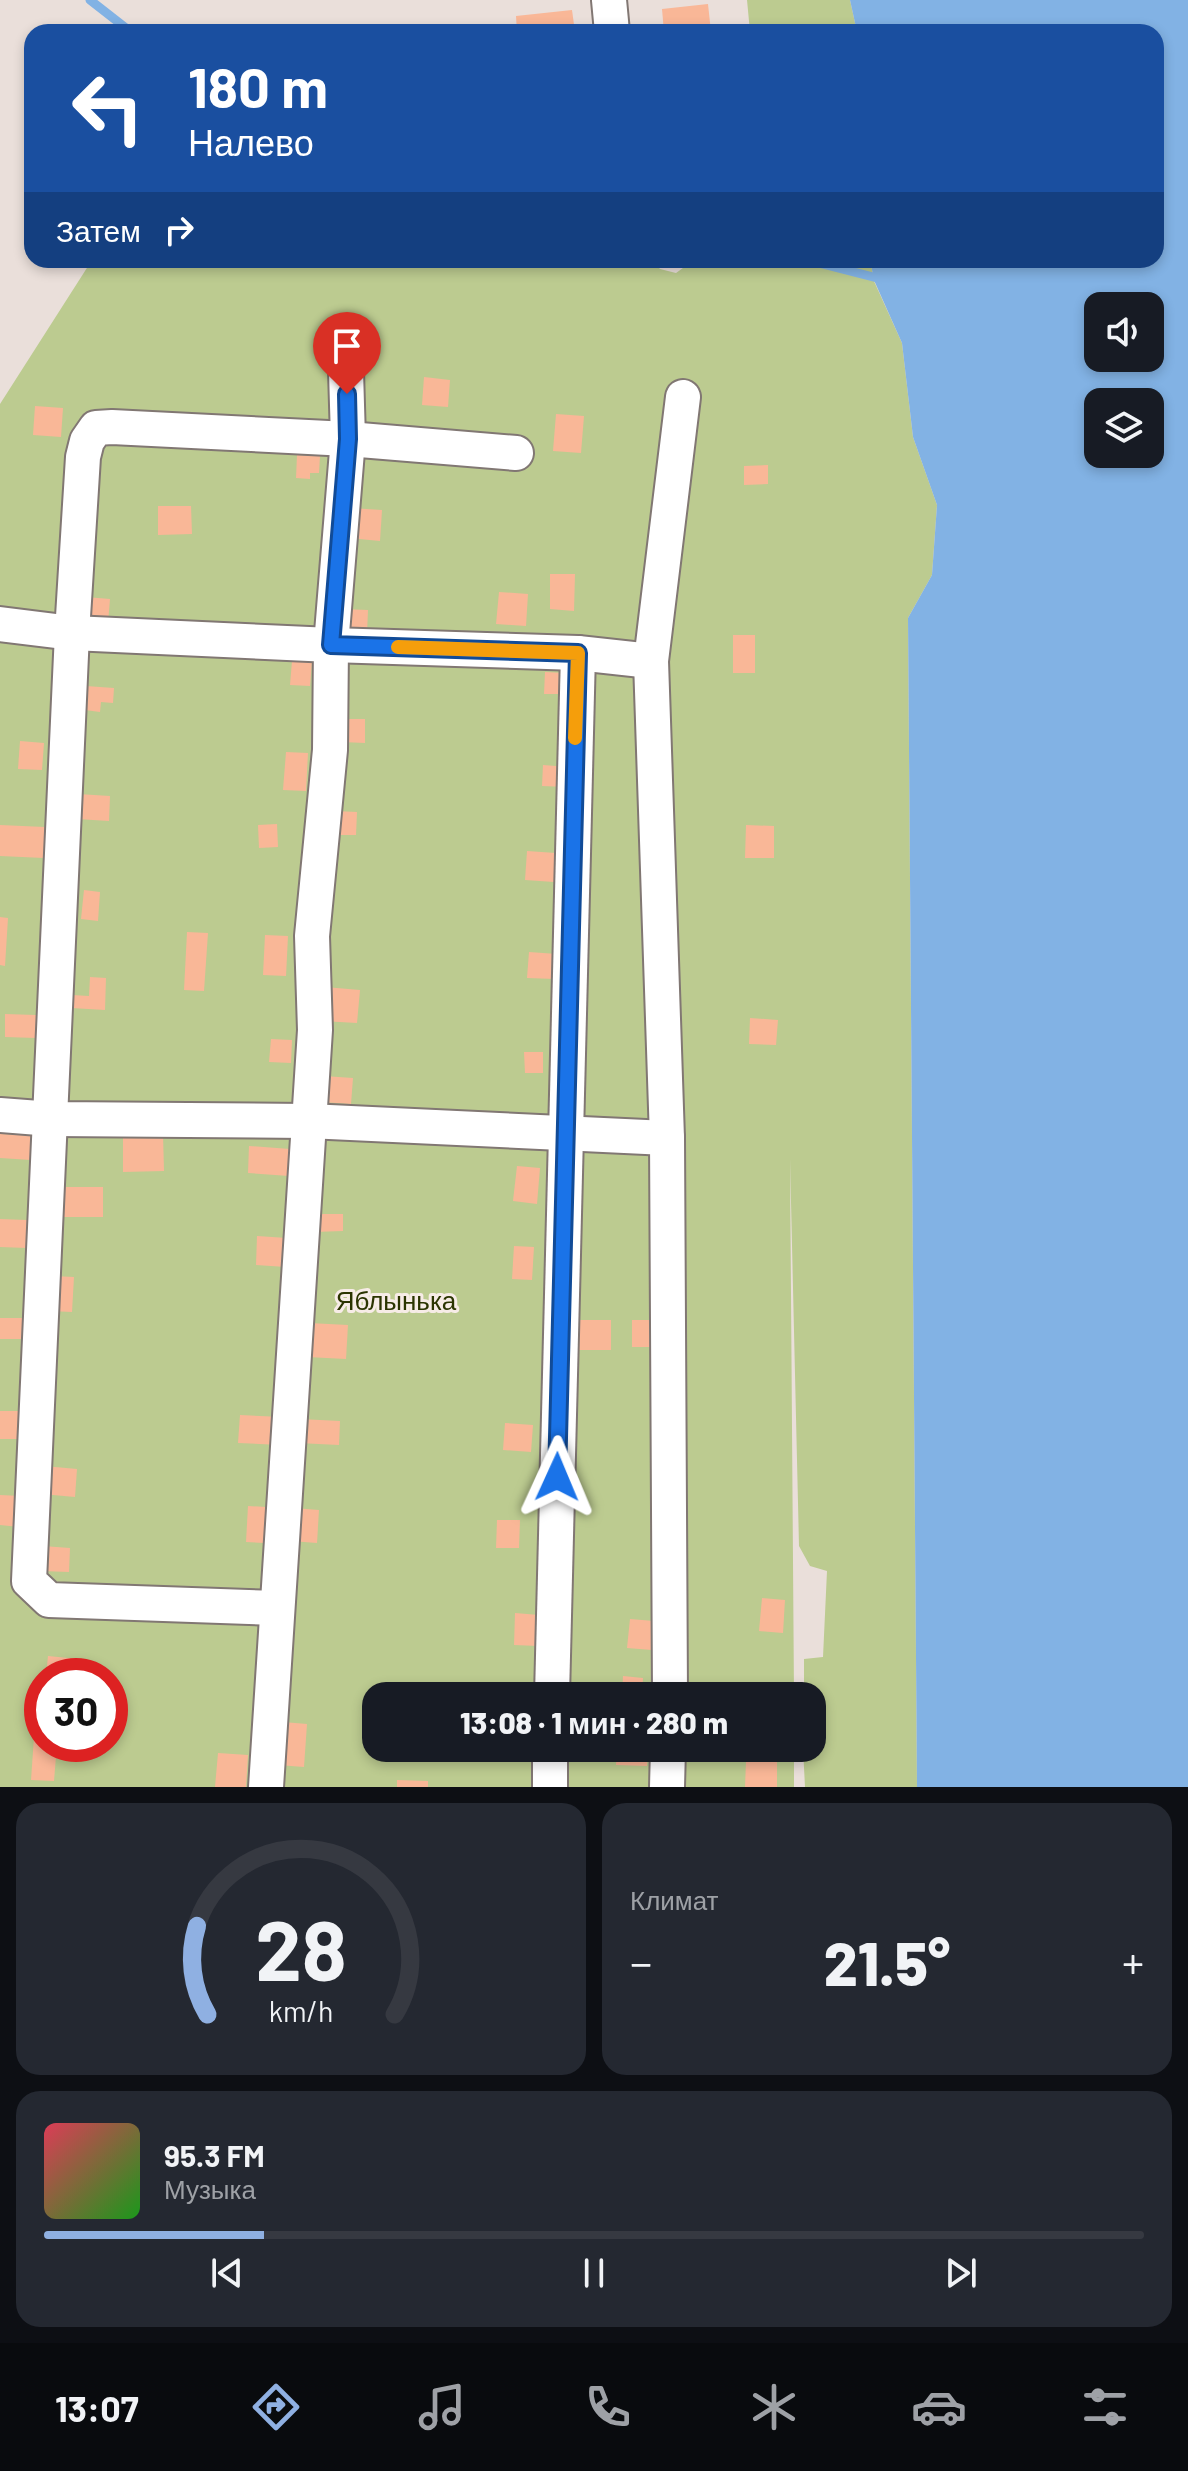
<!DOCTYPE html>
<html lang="ru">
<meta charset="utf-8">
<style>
:root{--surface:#171b24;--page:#242831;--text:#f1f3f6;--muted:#9ea1a6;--line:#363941;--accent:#8fb0e2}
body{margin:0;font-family:Barlow,sans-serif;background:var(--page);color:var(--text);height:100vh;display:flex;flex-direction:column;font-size:30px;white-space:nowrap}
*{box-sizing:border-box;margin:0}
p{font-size:26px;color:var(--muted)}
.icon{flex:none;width:44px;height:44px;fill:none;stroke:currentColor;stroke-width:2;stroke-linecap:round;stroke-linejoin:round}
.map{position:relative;height:1787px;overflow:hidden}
.drawer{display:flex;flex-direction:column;gap:16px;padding:16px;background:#0d0f14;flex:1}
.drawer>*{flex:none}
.hud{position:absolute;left:24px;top:24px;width:1140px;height:244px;border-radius:24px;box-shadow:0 4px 12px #0003;background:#1a4fa0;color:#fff;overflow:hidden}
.controls{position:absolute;left:1084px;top:292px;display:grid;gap:16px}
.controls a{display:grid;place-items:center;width:80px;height:80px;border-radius:16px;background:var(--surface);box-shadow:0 4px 12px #0003;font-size:40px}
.speed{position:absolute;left:24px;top:1658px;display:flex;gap:16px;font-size:40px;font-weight:700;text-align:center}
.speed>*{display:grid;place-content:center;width:104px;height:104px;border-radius:50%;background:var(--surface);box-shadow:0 4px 12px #0003;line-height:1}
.speed .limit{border:12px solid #d22;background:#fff;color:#111}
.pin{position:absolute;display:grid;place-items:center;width:68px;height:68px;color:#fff;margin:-82px -34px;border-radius:50% 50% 50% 0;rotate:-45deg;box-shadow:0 0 8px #0007}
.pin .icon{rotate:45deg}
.me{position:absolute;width:88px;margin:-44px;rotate:1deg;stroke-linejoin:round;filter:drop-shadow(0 0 6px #0008)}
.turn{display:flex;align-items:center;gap:28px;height:168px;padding:0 32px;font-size:36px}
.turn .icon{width:104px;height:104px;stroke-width:2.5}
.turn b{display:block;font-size:56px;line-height:68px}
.then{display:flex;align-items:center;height:76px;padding:0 32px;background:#0003;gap:16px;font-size:30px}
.big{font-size:60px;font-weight:800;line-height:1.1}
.drawer .widget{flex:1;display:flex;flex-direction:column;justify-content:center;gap:12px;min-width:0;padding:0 28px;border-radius:24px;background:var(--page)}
.drawer .dial{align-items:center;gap:0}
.dial svg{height:208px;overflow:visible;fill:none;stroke:var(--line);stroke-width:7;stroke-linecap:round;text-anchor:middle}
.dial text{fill:var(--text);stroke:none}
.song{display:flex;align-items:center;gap:24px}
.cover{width:96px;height:96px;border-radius:12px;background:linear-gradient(135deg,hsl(350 70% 55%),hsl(120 70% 35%))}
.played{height:8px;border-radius:4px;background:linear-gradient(90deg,var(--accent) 20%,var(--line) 20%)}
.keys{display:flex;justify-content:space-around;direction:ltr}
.heat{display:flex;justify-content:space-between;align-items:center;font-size:44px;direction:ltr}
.drawer .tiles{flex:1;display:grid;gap:16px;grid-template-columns:1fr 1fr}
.widget:last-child{grid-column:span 2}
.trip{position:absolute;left:362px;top:1682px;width:464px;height:80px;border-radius:24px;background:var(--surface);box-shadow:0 4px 12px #0003;font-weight:800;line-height:80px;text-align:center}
.dock{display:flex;height:128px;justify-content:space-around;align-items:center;background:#090b0e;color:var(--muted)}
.dock .icon{width:56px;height:56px}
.dock .current{color:var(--accent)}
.dock b{font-size:36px;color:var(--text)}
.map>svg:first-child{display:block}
</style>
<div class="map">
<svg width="1188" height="1787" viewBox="0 0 1188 1787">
<rect width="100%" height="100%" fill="#eadfda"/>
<g fill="#bccb90" fill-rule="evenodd">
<polygon points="747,0 850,0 857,32 750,32"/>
<path d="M92,260h398l32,8 -4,-8h135l7,9 16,4 18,-13h87l8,3 12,-3h70l2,19 29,64 11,94 24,68 -5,70 -24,43 9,1169h-112l-2,-39h9v-52h-8v-37l19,-2 4,-86 -17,-5 -11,-20 -9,-387 4,537h-418v52h418v39h-794v-1383zM42,1676h68v68h-68z"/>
</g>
<path fill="#82b2e4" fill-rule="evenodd" d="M850,0h338v1787h-271l-9,-1169 24,-43 5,-70 -24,-68 -11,-94 -29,-65 -2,-18h285v-228h-299zM1098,306h52v52h-52zM1098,402h52v52h-52z"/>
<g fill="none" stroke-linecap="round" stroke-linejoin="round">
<g stroke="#82b2e4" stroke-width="9">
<polyline points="90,0 131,32"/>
<polyline points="807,260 885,280"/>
</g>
</g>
<g fill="#f9b797">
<polygon points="708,4 711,32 664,32 662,9"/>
<polygon points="572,10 575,32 517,32 516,16"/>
<polygon points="424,377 450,380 448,407 422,405"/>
<polygon points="35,406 63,408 61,437 33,435"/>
<polygon points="556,414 584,416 581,453 553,451"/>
<polygon points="297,455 320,456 319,473 310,473 310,479 296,478"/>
<polygon points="768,465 768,484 744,485 744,466"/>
<polygon points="158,506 191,506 192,534 158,535"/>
<polygon points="351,508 382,510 380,541 349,538"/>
<polygon points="550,574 575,574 574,611 550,609"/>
<polygon points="499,592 528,594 526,626 496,624"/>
<polygon points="86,597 110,599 108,623 84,621"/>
<polygon points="342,609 368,610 367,634 341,633"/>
<rect x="733" y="635" width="22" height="38"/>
<polygon points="292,661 312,662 310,686 290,685"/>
<polygon points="545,672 564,673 564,694 544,694"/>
<polygon points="86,686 114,688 113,703 101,702 100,712 85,710"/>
<polygon points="343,719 365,719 365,743 342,742"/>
<polygon points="20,741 44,743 42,770 18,769"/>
<polygon points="286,752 308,753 306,791 283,790"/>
<polygon points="543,765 569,767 567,787 542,786"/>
<polygon points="78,794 110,796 109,821 77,819"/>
<polygon points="335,811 357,812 356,835 335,835"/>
<polygon points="277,824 278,847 259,848 258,825"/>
<polygon points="0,825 45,827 44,858 0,856"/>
<polygon points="746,825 774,826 774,858 745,858"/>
<polygon points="527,851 556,853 554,882 525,880"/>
<polygon points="84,890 100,892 98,921 81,919"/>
<polygon points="0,917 8,918 5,966 0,965"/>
<polygon points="187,932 208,933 204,991 184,990"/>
<polygon points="265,935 288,936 286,976 263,975"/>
<polygon points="529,952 557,954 555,979 527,978"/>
<polygon points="90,977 106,978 105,1010 71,1008 72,995 89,996"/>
<polygon points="325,987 360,990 357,1023 322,1021"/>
<polygon points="5,1014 36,1015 36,1038 5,1037"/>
<polygon points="750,1018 778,1020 776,1045 749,1044"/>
<polygon points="271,1039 292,1040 291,1063 269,1062"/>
<polygon points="524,1052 543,1052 543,1073 525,1073"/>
<polygon points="324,1076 353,1078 351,1104 322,1102"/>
<polygon points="0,1134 32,1135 31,1160 0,1158"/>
<polygon points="163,1134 164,1171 123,1172 123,1135"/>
<polygon points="249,1146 290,1149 289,1176 248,1173"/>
<polygon points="517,1166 540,1168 537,1204 513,1201"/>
<rect x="56" y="1187" width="47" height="30"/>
<polygon points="314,1214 343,1214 343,1231 314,1232"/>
<polygon points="0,1219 27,1220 27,1248 0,1247"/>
<polygon points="257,1236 287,1238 286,1267 256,1265"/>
<polygon points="514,1246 534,1247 532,1280 512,1279"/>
<polygon points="53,1276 74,1277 72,1312 50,1311"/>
<rect x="0" y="1318" width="26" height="21"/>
<polygon points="578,1320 611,1320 611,1350 577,1350"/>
<polygon points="632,1320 652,1320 651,1347 632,1347"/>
<polygon points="309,1323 348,1325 346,1359 307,1357"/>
<rect x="0" y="1411" width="24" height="28"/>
<polygon points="240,1415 282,1417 281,1445 238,1443"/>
<polygon points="300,1419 340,1421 339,1445 298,1443"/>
<polygon points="505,1423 533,1425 531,1452 503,1450"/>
<polygon points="44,1466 77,1469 75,1497 42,1494"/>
<polygon points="0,1495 21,1496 19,1527 0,1525"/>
<polygon points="248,1506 267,1507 264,1543 246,1542"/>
<polygon points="294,1508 319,1510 317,1543 291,1541"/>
<polygon points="497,1520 520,1520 519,1548 496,1548"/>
<polygon points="43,1546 70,1548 69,1572 41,1571"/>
<polygon points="762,1598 785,1600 783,1633 759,1631"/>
<polygon points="515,1613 539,1615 538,1646 514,1645"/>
<polygon points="630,1619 654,1621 652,1650 627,1648"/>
<polygon points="48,1656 79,1659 77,1676 46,1676"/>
<polygon points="623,1676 643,1678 642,1696 622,1696"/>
<polygon points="283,1722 307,1724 304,1767 278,1765"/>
<polygon points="34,1737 42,1738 42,1744 57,1744 54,1781 31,1780"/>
<polygon points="513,1748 539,1748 539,1758 513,1757"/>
<polygon points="617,1748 648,1748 647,1766 616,1765"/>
<polygon points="218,1753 248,1755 246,1787 215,1787"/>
<polygon points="746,1762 777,1762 777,1787 745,1787"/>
<polygon points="397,1780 428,1781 428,1787 397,1787"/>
</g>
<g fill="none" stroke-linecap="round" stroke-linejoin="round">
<defs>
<g id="minor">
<polyline points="609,0 612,32"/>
<polyline points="0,624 72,633 331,645 578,653 651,661"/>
<polyline points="0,1115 52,1119 308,1121 667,1138"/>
<polyline points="277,1608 49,1600 29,1581 72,633 83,457 87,441 96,428 112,427 348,439 516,453"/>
<polyline points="552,1696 578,653"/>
<polyline points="670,1696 667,1138 651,661 683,397"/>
<polyline points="266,1787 315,1030 312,936 330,750 331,645 348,439 346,371"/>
<polyline points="550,1787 550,1748"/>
<polyline points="667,1787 668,1748"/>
</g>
</defs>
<use href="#minor" stroke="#817773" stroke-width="38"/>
<use href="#minor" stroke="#fff" stroke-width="34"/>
</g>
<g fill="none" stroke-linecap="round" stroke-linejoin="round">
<defs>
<polyline id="route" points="347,394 348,439 331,645 578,653 557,1477"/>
</defs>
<use href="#route" stroke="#114b97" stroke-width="20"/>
<use href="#route" stroke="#1a73e8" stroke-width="14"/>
<polyline stroke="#f59e0b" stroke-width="14" points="398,647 578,653 575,738"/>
</g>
<g text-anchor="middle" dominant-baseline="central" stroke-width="6" stroke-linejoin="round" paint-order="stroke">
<g font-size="26" fill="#2b3401" stroke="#f7ece7">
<text x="396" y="1299">Яблынька</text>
</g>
</g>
</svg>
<div class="controls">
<a><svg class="icon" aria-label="sound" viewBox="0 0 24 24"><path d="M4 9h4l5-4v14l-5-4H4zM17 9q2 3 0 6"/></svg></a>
<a><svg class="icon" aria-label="layers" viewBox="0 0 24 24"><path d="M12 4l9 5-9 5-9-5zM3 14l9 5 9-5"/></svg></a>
</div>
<div class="speed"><div class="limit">30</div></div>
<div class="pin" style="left:347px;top:394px;background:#d93025"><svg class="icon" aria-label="arrive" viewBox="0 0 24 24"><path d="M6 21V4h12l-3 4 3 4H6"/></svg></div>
<svg class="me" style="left:557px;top:1477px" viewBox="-20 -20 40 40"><path d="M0-17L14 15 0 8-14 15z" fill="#1a73e8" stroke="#fff" stroke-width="4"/></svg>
<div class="trip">13:08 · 1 мин · 280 m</div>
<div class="hud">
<div class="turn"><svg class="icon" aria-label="left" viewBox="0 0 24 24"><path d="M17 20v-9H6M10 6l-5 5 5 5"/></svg><div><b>180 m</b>Налево</div></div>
<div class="then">Затем<svg class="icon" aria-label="right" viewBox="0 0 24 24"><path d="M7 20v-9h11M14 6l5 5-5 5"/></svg></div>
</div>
</div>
<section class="drawer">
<div class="tiles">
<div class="widget dial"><svg viewBox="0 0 100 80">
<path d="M14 69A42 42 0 1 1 86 69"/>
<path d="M14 69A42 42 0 0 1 10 35" stroke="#8fb0e2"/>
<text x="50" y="56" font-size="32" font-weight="700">28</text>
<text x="50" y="72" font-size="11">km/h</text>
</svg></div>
<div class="widget"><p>Климат</p>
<div class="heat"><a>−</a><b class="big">21.5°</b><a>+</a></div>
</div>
<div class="widget">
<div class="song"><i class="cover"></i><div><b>95.3 FM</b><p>Музыка</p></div></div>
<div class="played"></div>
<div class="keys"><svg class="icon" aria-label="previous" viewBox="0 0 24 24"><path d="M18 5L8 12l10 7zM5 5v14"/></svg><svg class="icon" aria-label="pause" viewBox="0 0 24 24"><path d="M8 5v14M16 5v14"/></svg><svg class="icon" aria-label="next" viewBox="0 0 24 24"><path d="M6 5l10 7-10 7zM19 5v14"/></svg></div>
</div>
</div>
</section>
<nav class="dock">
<b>13:07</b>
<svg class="icon current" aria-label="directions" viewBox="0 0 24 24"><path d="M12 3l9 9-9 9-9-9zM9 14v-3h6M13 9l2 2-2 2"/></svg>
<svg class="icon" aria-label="music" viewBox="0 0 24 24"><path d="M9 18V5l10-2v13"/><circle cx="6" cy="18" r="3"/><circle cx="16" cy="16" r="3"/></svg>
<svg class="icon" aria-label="phone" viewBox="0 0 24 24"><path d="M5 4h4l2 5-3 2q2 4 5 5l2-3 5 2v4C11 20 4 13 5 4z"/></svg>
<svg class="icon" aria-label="climate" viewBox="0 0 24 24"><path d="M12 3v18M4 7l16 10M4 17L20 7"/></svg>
<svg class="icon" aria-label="car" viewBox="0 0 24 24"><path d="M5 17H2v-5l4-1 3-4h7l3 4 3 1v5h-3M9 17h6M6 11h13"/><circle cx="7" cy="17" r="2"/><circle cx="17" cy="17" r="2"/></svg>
<svg class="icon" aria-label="filters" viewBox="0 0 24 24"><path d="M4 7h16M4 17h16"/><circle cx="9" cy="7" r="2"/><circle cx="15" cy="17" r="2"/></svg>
</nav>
